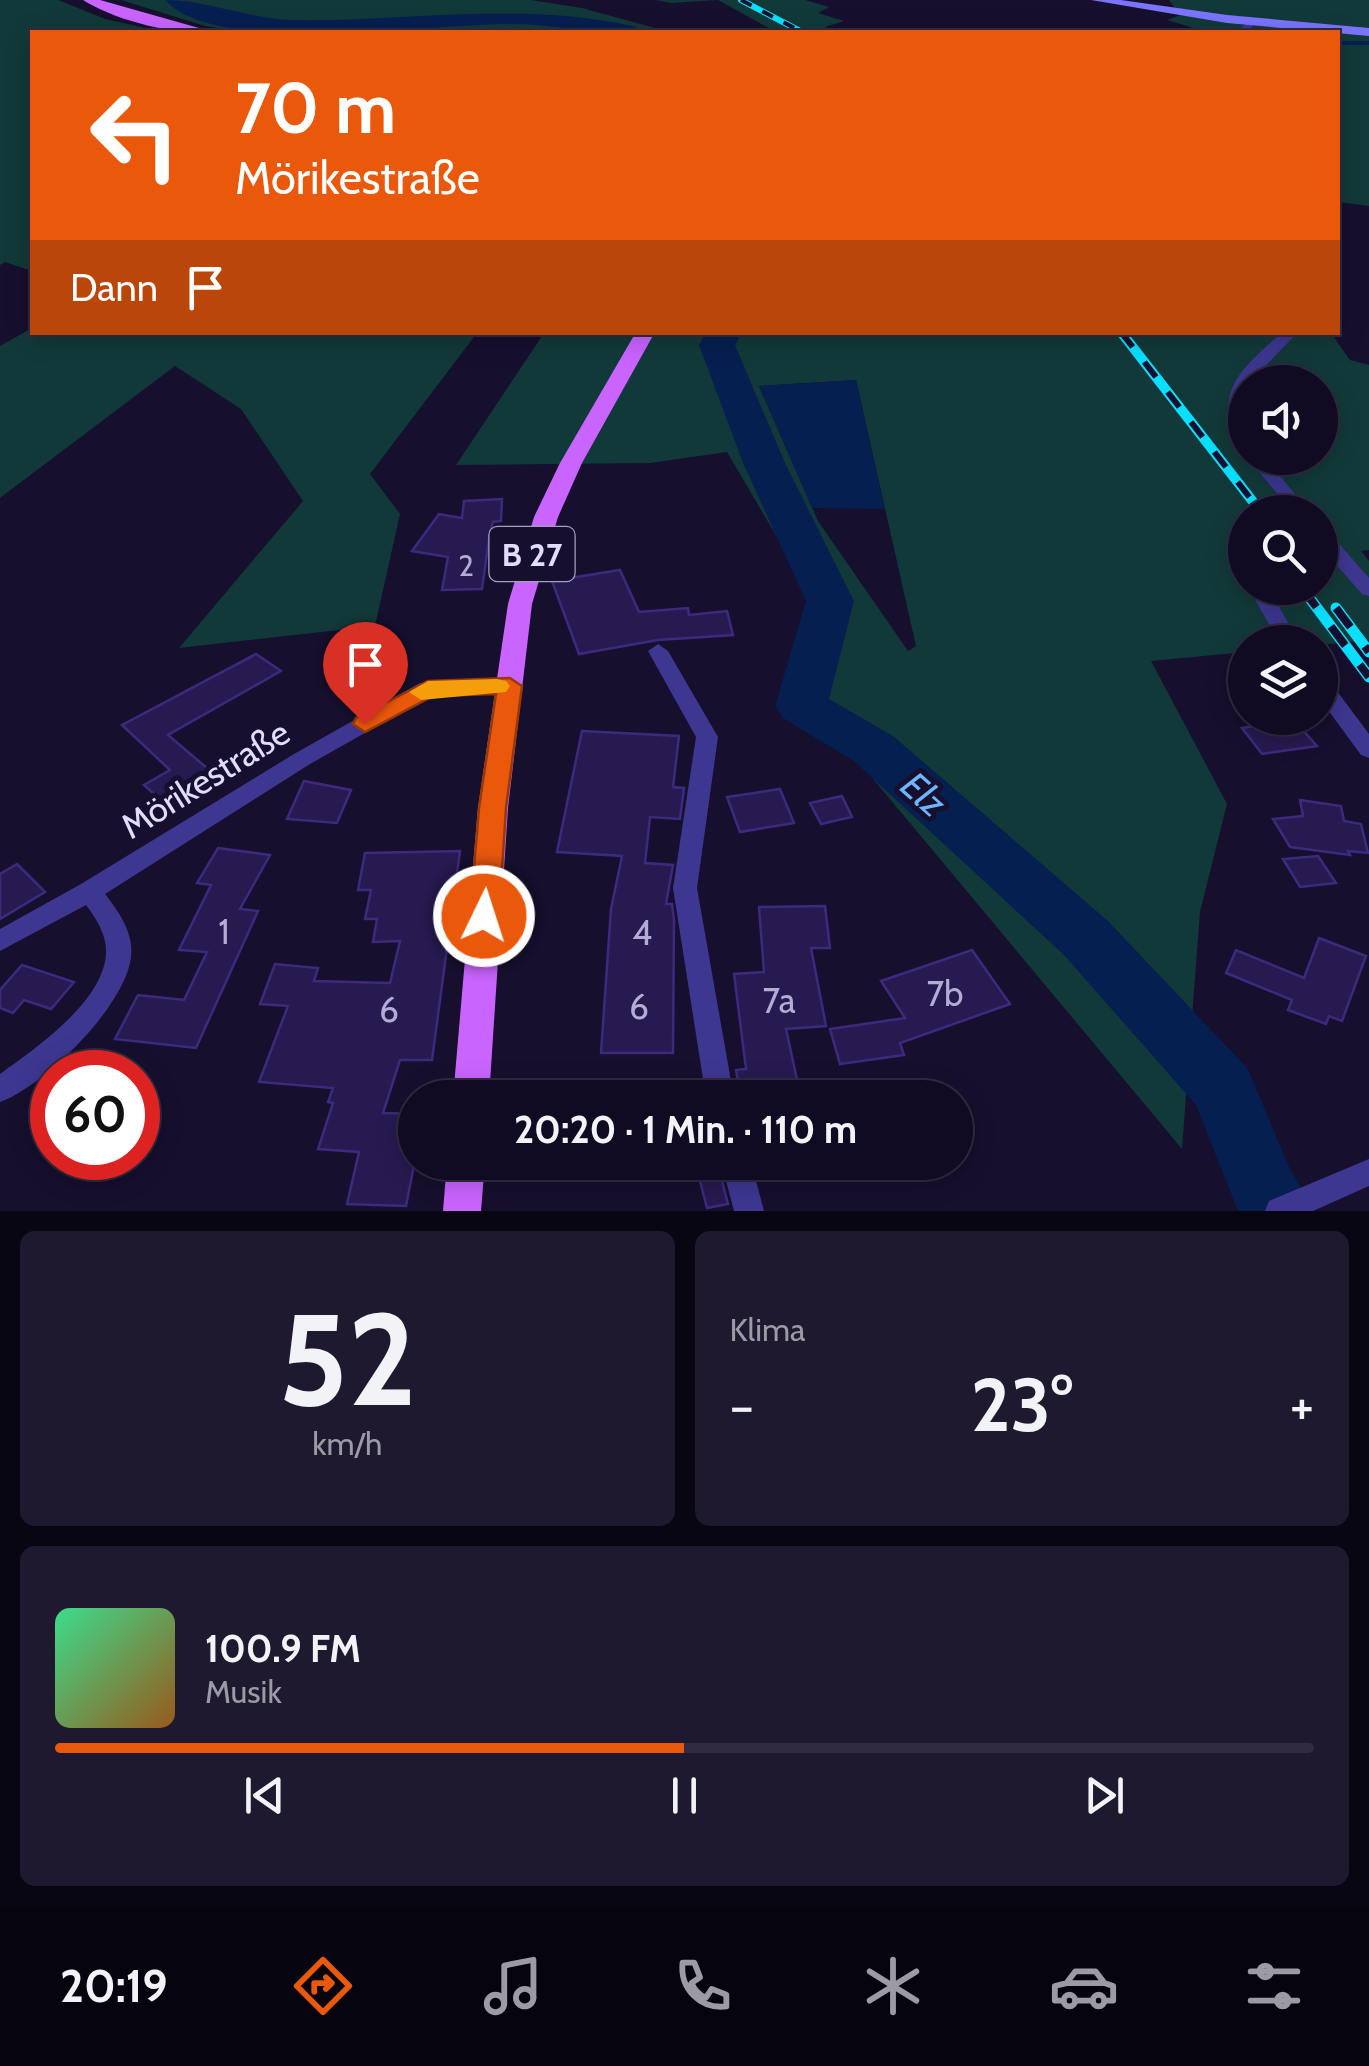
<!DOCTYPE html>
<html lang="de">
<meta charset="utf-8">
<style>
:root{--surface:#100b22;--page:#1e192f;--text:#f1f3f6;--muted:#9c9ba5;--line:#302b40;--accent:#ea580c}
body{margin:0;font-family:Cabin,sans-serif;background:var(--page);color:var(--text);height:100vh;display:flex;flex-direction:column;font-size:38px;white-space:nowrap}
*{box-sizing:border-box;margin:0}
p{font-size:32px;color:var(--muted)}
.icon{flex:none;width:55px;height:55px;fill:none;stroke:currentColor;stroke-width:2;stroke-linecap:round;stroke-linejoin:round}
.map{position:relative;height:1211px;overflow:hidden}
.details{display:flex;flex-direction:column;gap:20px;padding:20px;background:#090613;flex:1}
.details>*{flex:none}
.top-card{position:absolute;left:30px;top:30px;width:1310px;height:305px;border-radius:0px;box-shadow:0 5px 25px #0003,0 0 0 2px var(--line);background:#ea580c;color:#fff;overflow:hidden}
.fabs{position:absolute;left:1228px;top:365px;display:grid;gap:20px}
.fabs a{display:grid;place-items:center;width:110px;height:110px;border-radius:50%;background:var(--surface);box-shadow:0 5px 25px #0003,0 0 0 2px var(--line);font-size:50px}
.speed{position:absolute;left:30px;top:1050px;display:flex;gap:20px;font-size:50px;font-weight:700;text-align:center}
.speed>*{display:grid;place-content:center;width:130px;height:130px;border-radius:50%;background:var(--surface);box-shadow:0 5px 25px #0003,0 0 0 2px var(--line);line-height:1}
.speed .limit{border:15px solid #d22;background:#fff;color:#111}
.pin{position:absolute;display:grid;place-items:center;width:85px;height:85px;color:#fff;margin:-102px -42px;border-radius:50% 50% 50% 0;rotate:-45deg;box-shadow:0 0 10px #0007}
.pin .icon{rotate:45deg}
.me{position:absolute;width:110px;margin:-55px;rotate:4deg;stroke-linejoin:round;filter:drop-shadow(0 0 8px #0008)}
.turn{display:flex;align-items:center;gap:35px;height:210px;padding:0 40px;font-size:45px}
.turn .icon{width:130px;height:130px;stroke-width:2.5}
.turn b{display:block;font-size:70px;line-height:85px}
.then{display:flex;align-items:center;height:95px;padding:0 40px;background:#0003;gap:20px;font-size:38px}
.big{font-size:75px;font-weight:800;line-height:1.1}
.details .widget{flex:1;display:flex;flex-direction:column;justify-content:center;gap:15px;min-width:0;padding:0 35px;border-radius:15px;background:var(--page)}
.details .dial{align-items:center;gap:0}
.dial b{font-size:130px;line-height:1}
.song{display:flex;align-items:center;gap:30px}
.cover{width:120px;height:120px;border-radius:15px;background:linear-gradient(135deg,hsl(150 70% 55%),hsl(30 70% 35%))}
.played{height:10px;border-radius:5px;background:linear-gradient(90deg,var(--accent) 50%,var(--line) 50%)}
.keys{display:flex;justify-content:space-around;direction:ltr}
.heat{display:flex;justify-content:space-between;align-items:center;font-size:55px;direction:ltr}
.details .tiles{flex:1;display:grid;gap:20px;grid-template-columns:1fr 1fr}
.widget:last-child{grid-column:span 2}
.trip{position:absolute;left:398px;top:1080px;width:575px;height:100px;border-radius:50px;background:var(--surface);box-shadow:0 5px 25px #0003,0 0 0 2px var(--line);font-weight:800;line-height:100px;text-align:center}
.dock{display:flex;height:160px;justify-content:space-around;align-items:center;background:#06040e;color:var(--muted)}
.dock .icon{width:70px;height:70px}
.dock .active{color:var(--accent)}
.dock b{font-size:45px;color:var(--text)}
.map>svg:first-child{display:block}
</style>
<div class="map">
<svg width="1369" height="1211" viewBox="0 0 1369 1211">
<rect width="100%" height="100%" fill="#160f2e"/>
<g fill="#123939" fill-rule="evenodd">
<polygon points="0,0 58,0 105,19 164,32 32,32 32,271 5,262 0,265"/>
<polygon points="121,0 531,0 582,8 670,32 244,32 205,26"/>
<polygon points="656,0 805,0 829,7 818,13 844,21 825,27 834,32 776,32 718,0 671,3"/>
<polygon points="1169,0 1369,0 1369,206 1338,202 1338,32 1207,32 1167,20 1180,15"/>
<polygon points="32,328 32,332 477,333 370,474 400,514 375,626 179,648 303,501 241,409 175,366 0,498 0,346"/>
<path d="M1330,332l20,28 19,5v185l-8,1 8,10v79l-49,5 -75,-3v10l-94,9 76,143 -27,108 -18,237 -379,-454 10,-97 -86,-146 -77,11 -194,2 88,-132zM856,380l60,266 -8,5 -90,-130 -59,-135zM1245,382h75v76h-75zM1245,512h75v76h-75z"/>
</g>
<polygon fill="#061f51" points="856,380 885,509 812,508 759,386"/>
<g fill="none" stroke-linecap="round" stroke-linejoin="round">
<polyline stroke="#061f51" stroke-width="4" points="1338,43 1369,43"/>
<g fill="#061f51" fill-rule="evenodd">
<path d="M165,0c43,0 83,19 128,20 116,2 228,-20 343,7l4,5c-43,3 -86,-8 -130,-8 -76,-1 -292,34 -345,-24z"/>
<polygon points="706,332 742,332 735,345 785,463 854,601 829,699 893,736 1108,921 1248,1069 1288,1165 1314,1211 1238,1211 1196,1105 1064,955 855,762 783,718 775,706 806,601 743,463 699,345"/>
</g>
</g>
<g fill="#271a51" stroke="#3d2a7f" stroke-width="2.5">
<polygon points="502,499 501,521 493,522 490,532 482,589 442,590 448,557 412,551 439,514 462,518 464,501"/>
<polygon points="620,570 639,612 688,608 689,615 727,611 733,635 658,640 579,654 552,581"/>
<polygon points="256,654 281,671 168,735 221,780 171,809 144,785 170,770 122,725"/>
<polygon points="1293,719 1317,746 1262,754 1242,728"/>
<polygon points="582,731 679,736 673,787 684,788 680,819 650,817 645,863 673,865 666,904 672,904 674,920 673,1053 601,1053 611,909 622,856 557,852"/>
<polygon points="304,781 351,790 337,823 287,819"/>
<polygon points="780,789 794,823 740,832 727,797"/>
<polygon points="842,796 852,817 821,824 810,803"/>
<polygon points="1300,800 1341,806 1344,821 1361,824 1368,853 1348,851 1350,855 1290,847 1273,819 1303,816"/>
<polygon points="218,848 270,855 240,909 258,911 196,1048 115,1039 138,995 184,1000 207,952 179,950 211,885 197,883"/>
<polygon points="460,851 432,1060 400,1060 383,1113 415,1114 415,1160 406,1206 347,1204 359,1152 318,1149 333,1103 328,1102 333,1088 259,1082 288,1006 260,1004 275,964 318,968 314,981 390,983 400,941 373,942 377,919 365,919 371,890 358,890 365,853"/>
<polygon points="1318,856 1336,883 1300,887 1283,859"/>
<polygon points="17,864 45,892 0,919 0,874"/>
<polygon points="825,906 830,948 811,948 826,1026 786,1029 801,1098 741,1098 736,1070 746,1069 734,974 764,972 759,907"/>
<polygon points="1319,938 1366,956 1342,1021 1329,1016 1326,1024 1288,1010 1292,1000 1226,973 1236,950 1304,978"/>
<polygon points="972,950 1010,1004 900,1043 904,1055 840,1064 830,1029 905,1018 881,981"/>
<polygon points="22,965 74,982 51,1009 24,1000 13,1013 0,1008 0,990"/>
<polygon points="695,1162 717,1162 728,1204 707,1208"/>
</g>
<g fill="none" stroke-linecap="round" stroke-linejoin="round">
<g fill="#3d3791" fill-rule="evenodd">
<polygon points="1252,19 1257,22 1246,32 1236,32"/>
<path d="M1282,332h16l-48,50h-5v62l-6,-1c-29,-53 7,-77 43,-111z"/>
<polygon points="1248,458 1265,458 1310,512 1292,512"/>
<polygon points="1320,528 1327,530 1369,578 1369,596 1362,594 1320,546"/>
<polygon points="1263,590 1273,596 1299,642 1279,642 1253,596"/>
<polygon points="658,644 668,651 718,737 697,888 734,1098 706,1098 673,888 696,737 648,651"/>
<polygon points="1320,677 1328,679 1369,734 1369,758 1361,755 1320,699"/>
<path d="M510,679l8,2 3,5 -3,5 -86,4 -122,69 -205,130c14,18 29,39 26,63 -5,48 -86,129 -131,145v-28c36,-26 103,-72 106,-120 1,-19 -9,-34 -20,-49l-86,46v-22l81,-45 213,-130 126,-71z"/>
<polygon points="1369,1159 1369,1186 1313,1211 1265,1211 1269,1201"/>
<polygon points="721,1162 751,1162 764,1211 734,1211"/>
</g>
<polygon fill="#7b74ff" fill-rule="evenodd" points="1091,0 1121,0 1227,15 1369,28 1369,36 1227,23"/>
<g fill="#ca64ff" fill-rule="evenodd">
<path d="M83,0h17l113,32c-39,3 -97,-11 -130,-32z"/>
<polygon points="636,332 655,332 582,463 558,517 532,604 508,808 489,1098 453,1098 478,808 508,604 534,517 560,463"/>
<polygon points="447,1162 485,1162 481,1211 443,1211"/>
</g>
<defs>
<polyline id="rail-far2" points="741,0 802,32"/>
<polyline id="rail-far1" points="1121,332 1261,512"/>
<g id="rail">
<polyline points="1302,588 1369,677"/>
<polyline points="1336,608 1369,652"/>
</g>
</defs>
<use href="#rail-far2" stroke="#09dfff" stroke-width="6"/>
<use href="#rail-far1" stroke="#09dfff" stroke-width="10"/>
<use href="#rail" stroke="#09dfff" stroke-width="11"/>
<use href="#rail-far2" stroke="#160f2e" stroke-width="4" stroke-dasharray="12" stroke-linecap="butt"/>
<use href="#rail-far1" stroke="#160f2e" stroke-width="6" stroke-dasharray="19" stroke-linecap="butt"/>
<use href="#rail" stroke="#160f2e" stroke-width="8" stroke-dasharray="24" stroke-linecap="butt"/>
</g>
<polygon fill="#ea580c" stroke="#983908" stroke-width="2.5" points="510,678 522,686 506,808 499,916 495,924 484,927 474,924 470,916 479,808 496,694 433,696 365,732 353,724 356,718 428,681"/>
<polygon fill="#f59e0b" points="497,679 506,681 510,686 506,692 421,700 409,692 428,681"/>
<g text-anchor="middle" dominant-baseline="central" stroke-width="10" stroke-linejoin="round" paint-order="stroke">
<g font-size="30" fill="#b3acd4">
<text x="466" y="565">2</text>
</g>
<rect fill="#160f2e" stroke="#a59fc0" stroke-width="2.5" x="489.5" y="527" width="85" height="54" rx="8"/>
<g font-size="32" font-weight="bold" fill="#e2ddff">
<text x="532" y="554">B 27</text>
</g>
<g font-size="35" fill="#e2ddff" stroke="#160f2e">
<text transform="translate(205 779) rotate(-32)">Mörikestraße</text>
</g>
<g font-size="35" fill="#b3acd4">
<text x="224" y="931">1</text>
<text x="642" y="932">4</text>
<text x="945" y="993">7b</text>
<text x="779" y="1000">7a</text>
<text x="639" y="1006">6</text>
<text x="389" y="1009">6</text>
</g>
<g font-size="38" font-style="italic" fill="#6bb6ff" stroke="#160f2e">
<text transform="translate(924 794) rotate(42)">Elz</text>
</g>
</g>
</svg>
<div class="fabs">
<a><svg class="icon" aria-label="sound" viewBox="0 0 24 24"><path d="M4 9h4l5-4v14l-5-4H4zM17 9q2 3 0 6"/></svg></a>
<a><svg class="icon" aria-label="search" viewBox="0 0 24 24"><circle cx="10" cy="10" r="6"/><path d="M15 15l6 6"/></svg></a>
<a><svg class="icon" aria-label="layers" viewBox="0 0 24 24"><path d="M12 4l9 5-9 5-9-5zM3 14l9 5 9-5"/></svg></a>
</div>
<div class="speed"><div class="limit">60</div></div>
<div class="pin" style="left:365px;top:724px;background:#d93025"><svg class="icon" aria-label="arrive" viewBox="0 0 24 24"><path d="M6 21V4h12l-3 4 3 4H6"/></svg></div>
<svg class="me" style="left:484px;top:916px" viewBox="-20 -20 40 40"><circle r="17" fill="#ea580c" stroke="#fff" stroke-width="3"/><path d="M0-11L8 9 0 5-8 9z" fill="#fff"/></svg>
<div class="trip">20:20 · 1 Min. · 110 m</div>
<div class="top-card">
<div class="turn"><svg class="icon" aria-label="left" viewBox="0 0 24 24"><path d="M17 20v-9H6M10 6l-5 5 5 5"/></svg><div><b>70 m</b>Mörikestraße</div></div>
<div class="then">Dann<svg class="icon" aria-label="arrive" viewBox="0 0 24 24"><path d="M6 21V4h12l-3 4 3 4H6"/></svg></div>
</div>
</div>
<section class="details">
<div class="tiles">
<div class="widget dial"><b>52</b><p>km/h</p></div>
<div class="widget"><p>Klima</p>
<div class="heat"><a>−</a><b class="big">23°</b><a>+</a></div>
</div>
<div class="widget">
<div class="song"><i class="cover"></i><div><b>100.9 FM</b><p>Musik</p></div></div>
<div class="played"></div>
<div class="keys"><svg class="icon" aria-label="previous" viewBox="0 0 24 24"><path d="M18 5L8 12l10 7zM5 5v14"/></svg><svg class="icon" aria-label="pause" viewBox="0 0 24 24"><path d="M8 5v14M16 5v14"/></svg><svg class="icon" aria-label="next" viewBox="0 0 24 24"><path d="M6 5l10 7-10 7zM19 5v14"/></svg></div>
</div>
</div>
</section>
<nav class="dock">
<b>20:19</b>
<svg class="icon active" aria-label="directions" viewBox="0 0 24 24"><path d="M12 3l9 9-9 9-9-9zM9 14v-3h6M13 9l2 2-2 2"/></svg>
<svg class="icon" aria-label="music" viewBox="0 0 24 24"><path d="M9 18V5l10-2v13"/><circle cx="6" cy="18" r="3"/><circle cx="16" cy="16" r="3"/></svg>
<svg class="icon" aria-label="phone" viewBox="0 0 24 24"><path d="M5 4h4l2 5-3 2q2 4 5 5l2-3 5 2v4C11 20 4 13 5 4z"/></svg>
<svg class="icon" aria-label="climate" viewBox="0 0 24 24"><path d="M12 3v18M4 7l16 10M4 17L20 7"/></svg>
<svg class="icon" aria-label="car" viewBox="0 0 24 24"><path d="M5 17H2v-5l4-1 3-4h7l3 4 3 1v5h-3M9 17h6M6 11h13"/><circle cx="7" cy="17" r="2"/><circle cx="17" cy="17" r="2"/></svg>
<svg class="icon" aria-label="filters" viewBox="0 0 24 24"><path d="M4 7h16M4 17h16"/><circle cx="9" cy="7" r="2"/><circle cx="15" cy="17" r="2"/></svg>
</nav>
